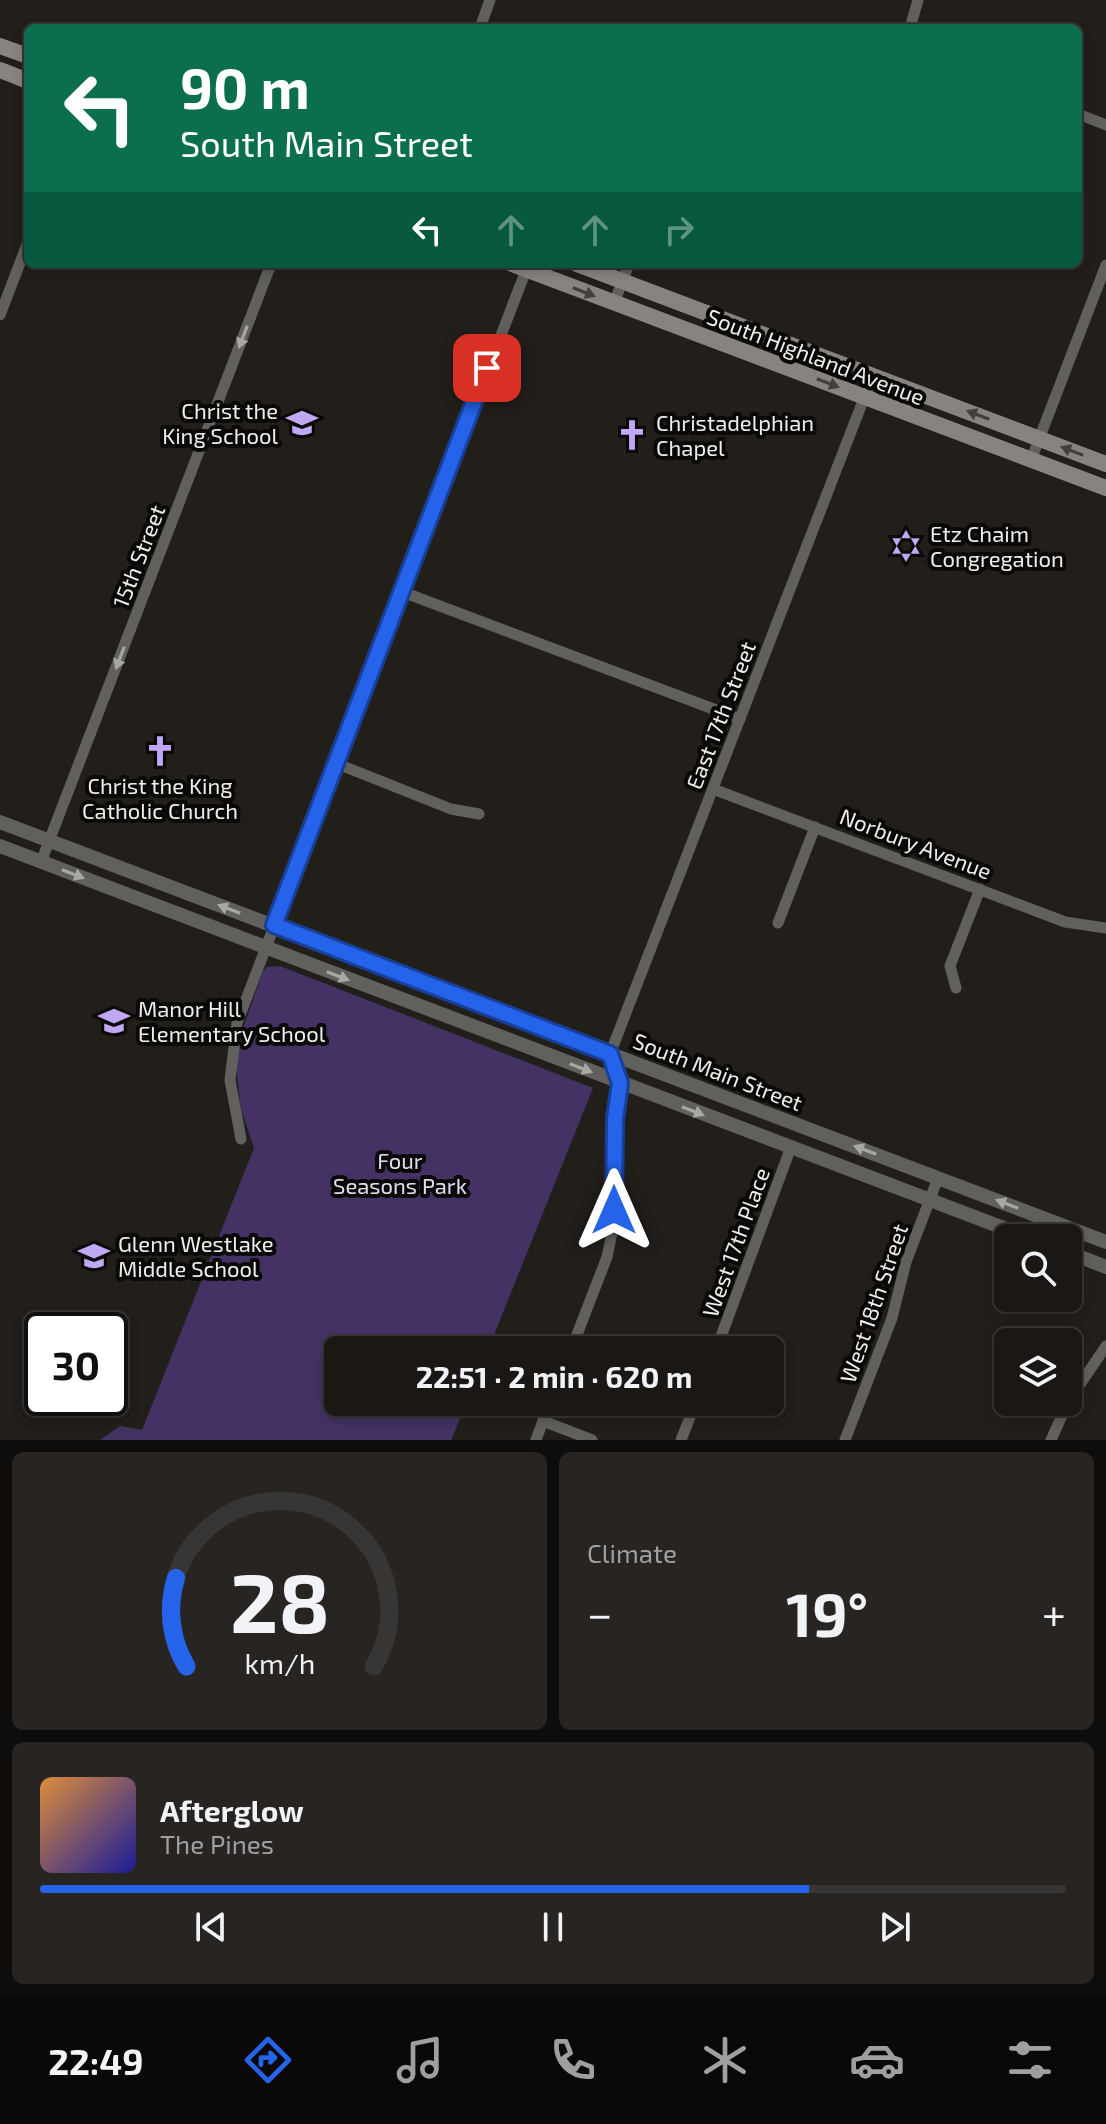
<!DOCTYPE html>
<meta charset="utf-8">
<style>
:root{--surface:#1a1714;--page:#272422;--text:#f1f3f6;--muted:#9f9fa0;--line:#383634;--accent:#2563eb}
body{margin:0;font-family:"Exo 2",sans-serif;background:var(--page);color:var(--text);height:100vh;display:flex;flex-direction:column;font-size:30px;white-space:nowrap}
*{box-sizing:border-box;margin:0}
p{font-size:26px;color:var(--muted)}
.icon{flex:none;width:44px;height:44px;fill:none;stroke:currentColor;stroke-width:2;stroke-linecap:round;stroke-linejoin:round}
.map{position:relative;height:1440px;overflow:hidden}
.sheet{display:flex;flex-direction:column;gap:12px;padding:12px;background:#0e0d0b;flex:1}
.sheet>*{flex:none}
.hud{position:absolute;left:24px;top:24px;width:1058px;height:244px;border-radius:12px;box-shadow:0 4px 12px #0003,0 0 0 2px var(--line);background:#0b6e4f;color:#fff;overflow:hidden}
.buttons{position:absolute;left:994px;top:1224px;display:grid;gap:16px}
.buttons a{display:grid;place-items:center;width:88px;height:88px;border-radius:12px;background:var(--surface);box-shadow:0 4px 12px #0003,0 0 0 2px var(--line);font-size:40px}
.speed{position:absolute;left:24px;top:1312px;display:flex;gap:16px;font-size:40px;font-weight:700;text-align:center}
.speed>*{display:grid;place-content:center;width:104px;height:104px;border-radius:50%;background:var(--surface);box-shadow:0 4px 12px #0003,0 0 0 2px var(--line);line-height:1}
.speed .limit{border:4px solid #111;border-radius:12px;background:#fff;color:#111}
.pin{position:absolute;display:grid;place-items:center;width:68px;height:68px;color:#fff;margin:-34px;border-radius:16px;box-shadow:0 4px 12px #0006}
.me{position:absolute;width:88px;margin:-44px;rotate:0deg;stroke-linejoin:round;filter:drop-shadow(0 0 6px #0008)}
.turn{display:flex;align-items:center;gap:28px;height:168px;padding:0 24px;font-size:36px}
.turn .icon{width:104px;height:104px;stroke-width:2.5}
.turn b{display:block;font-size:56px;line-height:68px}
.lanes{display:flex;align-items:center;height:76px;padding:0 24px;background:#0003;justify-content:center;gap:40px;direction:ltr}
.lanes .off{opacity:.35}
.big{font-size:60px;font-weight:700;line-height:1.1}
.sheet .card{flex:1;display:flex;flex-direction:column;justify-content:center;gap:12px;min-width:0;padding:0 28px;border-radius:12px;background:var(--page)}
.sheet .dial{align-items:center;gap:0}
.dial svg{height:208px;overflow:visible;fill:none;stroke:var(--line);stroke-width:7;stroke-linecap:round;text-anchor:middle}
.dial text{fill:var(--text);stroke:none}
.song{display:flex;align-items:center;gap:24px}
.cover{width:96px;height:96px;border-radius:12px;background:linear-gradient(135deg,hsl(30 70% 55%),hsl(240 70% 35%))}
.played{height:8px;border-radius:4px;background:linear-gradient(90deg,var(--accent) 75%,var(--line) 75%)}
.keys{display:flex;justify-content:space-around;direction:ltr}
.heat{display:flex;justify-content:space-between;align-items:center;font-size:44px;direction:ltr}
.sheet .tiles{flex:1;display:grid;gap:12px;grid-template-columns:1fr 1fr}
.card:last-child{grid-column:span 2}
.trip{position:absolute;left:324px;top:1336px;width:460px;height:80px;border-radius:12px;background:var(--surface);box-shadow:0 4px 12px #0003,0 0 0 2px var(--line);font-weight:700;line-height:80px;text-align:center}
.menu{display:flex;height:128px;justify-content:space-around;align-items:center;background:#0a0908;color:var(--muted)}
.menu .icon{width:56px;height:56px}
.menu .active{color:var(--accent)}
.menu b{font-size:36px;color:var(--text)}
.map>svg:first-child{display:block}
</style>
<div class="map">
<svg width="1106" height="1440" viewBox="0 0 1106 1440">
<rect width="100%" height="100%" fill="#221f1b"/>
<polygon fill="#433263" points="280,966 593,1088 488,1350 338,1350 338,1402 467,1402 451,1440 100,1440 120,1426 142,1430 254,1148 241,1109 236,1066 240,1037 263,971 267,967"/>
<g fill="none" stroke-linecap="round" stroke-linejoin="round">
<g stroke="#61605d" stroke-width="11">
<polyline points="480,28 490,0"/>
<polyline points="910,28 918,0"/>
<polyline points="1078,114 1106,125"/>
<polyline points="614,303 629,264"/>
<polyline points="0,315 28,242"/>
<polyline points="1031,460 1106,265"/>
<polyline points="400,591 740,719"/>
<polyline points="335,763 451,809 479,814"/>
<polyline points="713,789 1065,922 1106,928"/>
<polyline points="41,862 271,264"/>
<polyline points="778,923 815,827"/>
<polyline points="956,988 950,966 980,889"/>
<polyline points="241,1139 230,1080 237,1023 528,265"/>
<polyline points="571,1350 607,1257 613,1228 615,1119 620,1083 610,1054 873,375"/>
<polyline points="716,1350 791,1147"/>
<polyline points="1068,1402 1106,1346"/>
<polyline points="543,1421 592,1440"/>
<polyline points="536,1440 550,1402"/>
<polyline points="681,1440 696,1402"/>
<polyline points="845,1440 892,1318 906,1262 938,1178"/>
<polyline points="1051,1440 1068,1402"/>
</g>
<g stroke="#61605d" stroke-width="14">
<polyline points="0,822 1106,1242"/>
<polyline points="0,846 1030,1238"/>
<polyline points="1068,1252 1106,1267"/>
</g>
<g stroke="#878480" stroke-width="16">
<polyline points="0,46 28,56"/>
<polyline points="0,70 28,81"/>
<polyline points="512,264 1106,488"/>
<polyline points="577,264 1106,464"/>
</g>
</g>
<defs><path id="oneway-solid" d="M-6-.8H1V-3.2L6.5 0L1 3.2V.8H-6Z" transform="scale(2)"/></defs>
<g fill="#42403d">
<use href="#oneway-solid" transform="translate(584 292) rotate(21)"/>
<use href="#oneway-solid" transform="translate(828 383) rotate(21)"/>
<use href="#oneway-solid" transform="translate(978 415) rotate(-159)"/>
<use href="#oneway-solid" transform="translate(1072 451) rotate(-159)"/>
</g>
<g fill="#a8a7a4">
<use href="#oneway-solid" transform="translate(243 337) rotate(111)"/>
<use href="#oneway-solid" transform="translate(120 658) rotate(111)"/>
<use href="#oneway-solid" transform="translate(73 874) rotate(21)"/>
<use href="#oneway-solid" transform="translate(229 909) rotate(-159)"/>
<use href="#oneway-solid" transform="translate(338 976) rotate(21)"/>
<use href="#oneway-solid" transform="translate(581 1068) rotate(21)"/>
<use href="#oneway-solid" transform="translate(693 1111) rotate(21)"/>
<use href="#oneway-solid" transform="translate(865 1150) rotate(-159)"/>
<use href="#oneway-solid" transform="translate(1007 1204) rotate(-159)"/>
</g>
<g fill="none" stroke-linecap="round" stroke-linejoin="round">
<defs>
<polyline id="route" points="487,368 274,925 610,1054 620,1083 615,1119 614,1210"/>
</defs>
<use href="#route" stroke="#184099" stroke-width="20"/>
<use href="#route" stroke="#2563eb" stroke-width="14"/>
</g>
<defs>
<symbol id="school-bare" viewBox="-9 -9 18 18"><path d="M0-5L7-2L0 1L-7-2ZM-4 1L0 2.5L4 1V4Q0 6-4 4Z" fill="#c0a8f4" stroke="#0a0907" stroke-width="2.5" paint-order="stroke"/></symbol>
<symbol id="church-bare" viewBox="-9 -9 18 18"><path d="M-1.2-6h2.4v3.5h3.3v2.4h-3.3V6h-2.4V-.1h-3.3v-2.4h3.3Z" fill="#c0a8f4" stroke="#0a0907" stroke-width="2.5" paint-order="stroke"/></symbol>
<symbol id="synagogue-bare" viewBox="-9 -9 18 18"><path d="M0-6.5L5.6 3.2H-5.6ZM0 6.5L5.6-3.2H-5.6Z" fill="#c0a8f4" stroke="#0a0907" stroke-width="2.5" paint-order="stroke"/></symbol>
</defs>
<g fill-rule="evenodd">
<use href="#school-bare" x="280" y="401" width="44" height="44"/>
<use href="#church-bare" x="610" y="413" width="44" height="44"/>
<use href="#synagogue-bare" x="884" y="524" width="44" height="44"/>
<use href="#church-bare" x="138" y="729" width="44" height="44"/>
<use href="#school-bare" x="92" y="999" width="44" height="44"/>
<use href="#school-bare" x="72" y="1234" width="44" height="44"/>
</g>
<g text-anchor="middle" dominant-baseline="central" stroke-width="8" stroke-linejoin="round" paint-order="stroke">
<g font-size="22" fill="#f0eeeb" stroke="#0a0907">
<text transform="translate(816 356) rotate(21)">South Highland Avenue</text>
<text transform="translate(138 556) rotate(-69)">15th Street</text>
<text transform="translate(720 715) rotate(-69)">East 17th Street</text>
<text transform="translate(916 843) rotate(21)">Norbury Avenue</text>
<text transform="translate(718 1071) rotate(21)">South Main Street</text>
<text transform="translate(735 1242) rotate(-70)">West 17th Place</text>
<text transform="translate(873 1303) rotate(-71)">West 18th Street</text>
</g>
<g font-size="22" fill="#f0eeeb" stroke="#0a0907" text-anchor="start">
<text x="278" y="410" text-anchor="end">Christ the<tspan x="278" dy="25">King School</tspan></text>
<text x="656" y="422">Christadelphian<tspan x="656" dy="25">Chapel</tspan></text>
<text x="930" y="533">Etz Chaim<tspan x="930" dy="25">Congregation</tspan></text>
<text x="160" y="785" text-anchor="middle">Christ the King<tspan x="160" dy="25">Catholic Church</tspan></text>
<text x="138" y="1008">Manor Hill<tspan x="138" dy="25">Elementary School</tspan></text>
<text x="118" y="1243">Glenn Westlake<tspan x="118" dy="25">Middle School</tspan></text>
</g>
<g font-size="22" fill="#e2dcf3" stroke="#0a0907">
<text x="400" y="1160">Four<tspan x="400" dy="25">Seasons Park</tspan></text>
</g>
</g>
</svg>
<div class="buttons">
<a><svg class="icon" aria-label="search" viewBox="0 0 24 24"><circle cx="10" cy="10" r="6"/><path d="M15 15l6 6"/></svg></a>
<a><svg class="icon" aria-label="layers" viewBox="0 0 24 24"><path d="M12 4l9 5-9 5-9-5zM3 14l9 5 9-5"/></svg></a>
</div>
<div class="speed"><div class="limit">30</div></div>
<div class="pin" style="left:487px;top:368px;background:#d93025"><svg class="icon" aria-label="arrive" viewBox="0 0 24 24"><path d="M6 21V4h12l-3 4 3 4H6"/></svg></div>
<svg class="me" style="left:614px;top:1210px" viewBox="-20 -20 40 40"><path d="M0-17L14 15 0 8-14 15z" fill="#2563eb" stroke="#fff" stroke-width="4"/></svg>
<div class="trip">22:51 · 2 min · 620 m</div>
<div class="hud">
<div class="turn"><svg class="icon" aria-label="left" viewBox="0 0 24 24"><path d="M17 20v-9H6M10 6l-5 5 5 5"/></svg><div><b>90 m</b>South Main Street</div></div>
<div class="lanes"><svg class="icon" aria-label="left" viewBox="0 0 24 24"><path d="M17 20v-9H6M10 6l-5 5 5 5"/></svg><svg class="icon off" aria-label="ahead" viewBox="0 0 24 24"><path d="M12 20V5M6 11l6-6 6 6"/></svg><svg class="icon off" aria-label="ahead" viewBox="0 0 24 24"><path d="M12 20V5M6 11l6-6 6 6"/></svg><svg class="icon off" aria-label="right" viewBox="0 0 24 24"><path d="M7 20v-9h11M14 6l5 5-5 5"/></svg></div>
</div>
</div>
<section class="sheet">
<div class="tiles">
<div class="card dial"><svg viewBox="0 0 100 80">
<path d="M14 69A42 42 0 1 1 86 69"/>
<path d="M14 69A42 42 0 0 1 10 35" stroke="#2563eb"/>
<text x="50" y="56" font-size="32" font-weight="700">28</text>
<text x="50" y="72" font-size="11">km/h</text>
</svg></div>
<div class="card"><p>Climate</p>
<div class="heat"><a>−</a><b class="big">19°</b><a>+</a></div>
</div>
<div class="card">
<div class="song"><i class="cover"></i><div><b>Afterglow</b><p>The Pines</p></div></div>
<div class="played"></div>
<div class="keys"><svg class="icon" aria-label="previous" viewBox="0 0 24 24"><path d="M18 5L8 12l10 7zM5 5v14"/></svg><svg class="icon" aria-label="pause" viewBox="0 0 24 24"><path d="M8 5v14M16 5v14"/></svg><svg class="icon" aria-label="next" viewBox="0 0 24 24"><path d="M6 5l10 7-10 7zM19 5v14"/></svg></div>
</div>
</div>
</section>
<nav class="menu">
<b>22:49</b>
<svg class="icon active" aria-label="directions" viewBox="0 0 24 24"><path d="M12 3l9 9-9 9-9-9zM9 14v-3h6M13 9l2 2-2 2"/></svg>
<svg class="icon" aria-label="music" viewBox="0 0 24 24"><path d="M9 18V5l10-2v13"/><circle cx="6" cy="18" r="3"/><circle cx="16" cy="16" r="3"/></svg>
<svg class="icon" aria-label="phone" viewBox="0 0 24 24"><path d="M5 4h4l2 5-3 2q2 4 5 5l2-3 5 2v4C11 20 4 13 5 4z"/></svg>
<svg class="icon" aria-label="climate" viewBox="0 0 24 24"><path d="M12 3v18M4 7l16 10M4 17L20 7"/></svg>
<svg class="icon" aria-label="car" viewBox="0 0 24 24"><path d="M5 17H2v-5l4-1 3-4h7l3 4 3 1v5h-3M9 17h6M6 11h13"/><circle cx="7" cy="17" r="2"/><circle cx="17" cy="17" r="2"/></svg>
<svg class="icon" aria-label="filters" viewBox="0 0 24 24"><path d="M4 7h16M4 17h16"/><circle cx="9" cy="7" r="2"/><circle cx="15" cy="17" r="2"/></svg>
</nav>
